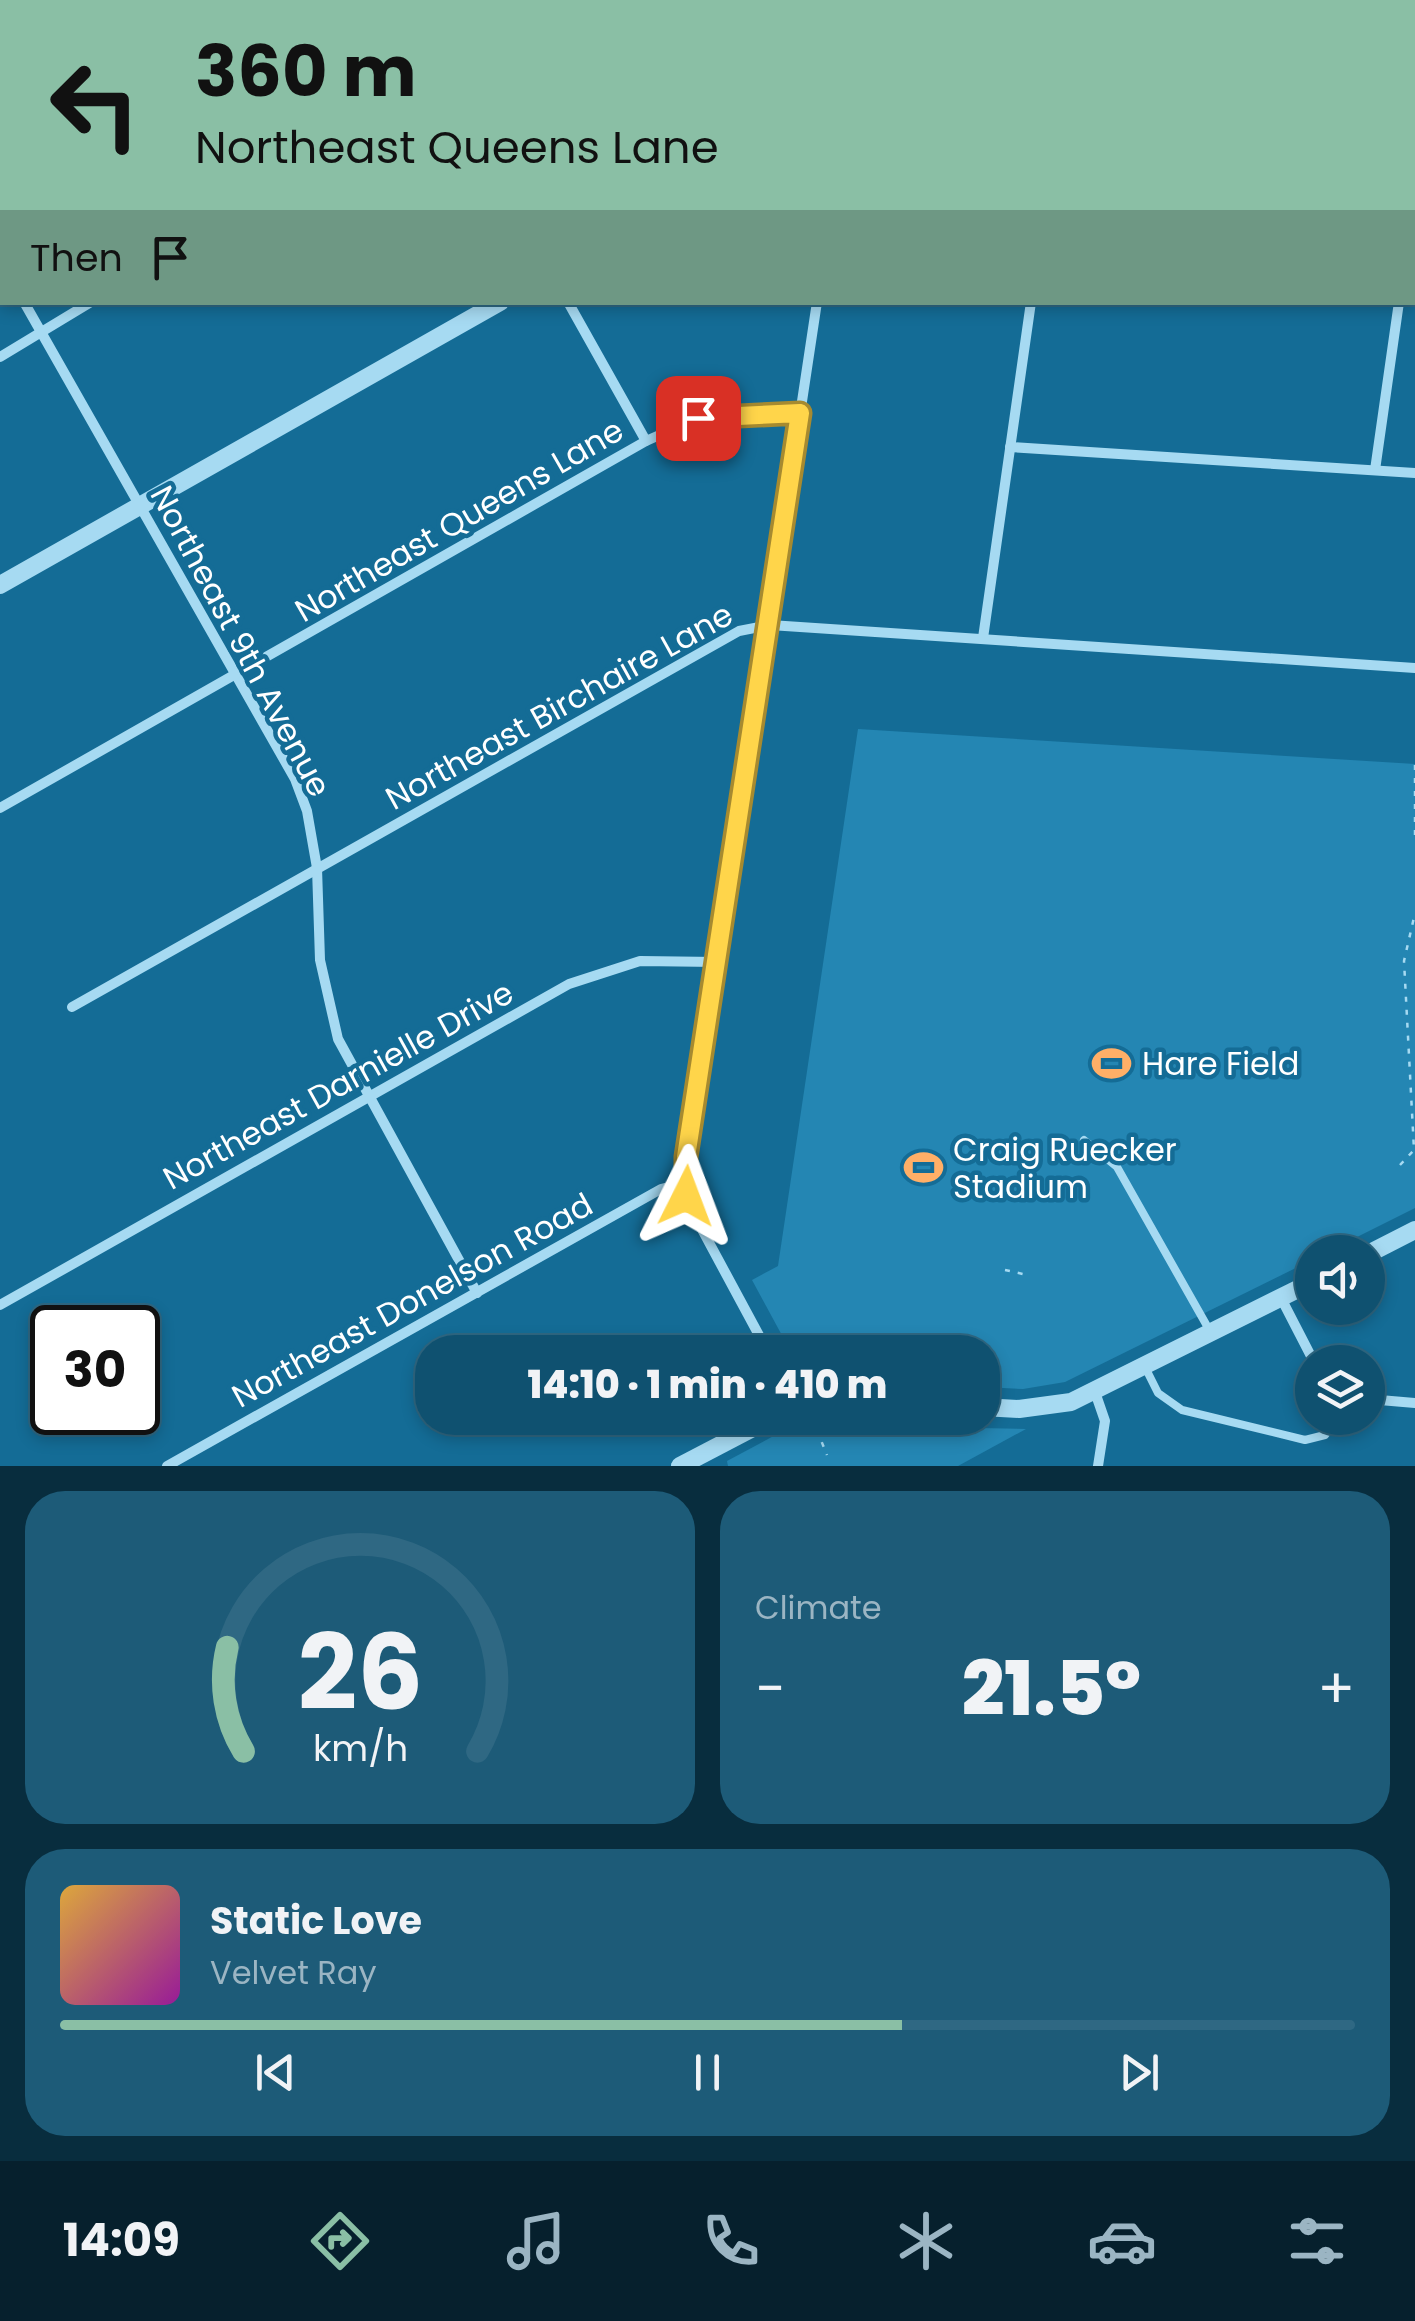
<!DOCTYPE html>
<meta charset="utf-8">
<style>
:root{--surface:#0f5170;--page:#1d5b78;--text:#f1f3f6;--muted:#9bb5c3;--line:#2f6883;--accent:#8abfa5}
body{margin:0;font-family:Poppins,sans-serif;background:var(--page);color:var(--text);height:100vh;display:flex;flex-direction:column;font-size:38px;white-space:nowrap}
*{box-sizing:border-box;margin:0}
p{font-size:32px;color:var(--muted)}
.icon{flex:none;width:55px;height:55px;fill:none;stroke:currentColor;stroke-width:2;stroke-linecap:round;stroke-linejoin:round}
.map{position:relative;height:1466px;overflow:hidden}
.details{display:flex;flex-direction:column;gap:25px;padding:25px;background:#082d3e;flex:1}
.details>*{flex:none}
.guide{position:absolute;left:0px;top:0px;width:1415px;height:305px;box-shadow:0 5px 15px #0003,0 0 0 2px var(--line);background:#8abfa5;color:#111;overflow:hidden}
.fabs{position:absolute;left:1295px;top:1235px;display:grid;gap:20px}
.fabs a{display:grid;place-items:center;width:90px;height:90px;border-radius:50%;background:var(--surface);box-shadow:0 5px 15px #0003,0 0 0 2px var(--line);font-size:50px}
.speed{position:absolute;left:30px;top:1305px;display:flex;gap:20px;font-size:50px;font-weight:700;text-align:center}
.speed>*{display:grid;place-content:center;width:130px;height:130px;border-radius:50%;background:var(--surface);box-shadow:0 5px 15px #0003,0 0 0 2px var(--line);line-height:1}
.speed .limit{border:5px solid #111;border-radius:15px;background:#fff;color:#111}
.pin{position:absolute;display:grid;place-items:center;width:85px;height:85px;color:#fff;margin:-42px;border-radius:20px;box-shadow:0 5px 15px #0006}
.me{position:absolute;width:110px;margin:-55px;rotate:3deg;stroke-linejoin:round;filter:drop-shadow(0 0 8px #0008)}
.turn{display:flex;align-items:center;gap:35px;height:210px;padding:0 30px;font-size:45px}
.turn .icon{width:130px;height:130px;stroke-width:2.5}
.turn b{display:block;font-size:70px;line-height:85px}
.then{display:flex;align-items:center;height:95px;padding:0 30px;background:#0003;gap:20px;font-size:38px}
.big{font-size:75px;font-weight:800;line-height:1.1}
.details .tile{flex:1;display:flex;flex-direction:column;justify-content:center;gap:15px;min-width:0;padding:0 35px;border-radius:40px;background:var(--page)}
.details .dial{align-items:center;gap:0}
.dial svg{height:260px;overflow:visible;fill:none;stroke:var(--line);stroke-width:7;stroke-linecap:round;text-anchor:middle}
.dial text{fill:var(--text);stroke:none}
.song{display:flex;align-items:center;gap:30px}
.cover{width:120px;height:120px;border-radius:15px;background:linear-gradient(135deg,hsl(40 70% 55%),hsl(300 70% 35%))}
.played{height:10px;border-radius:5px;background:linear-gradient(90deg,var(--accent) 65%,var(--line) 65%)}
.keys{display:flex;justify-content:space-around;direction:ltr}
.heat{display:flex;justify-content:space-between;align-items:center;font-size:55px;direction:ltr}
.details .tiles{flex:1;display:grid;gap:25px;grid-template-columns:1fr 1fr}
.tile:last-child{grid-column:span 2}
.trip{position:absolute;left:415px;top:1335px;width:585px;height:100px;border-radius:40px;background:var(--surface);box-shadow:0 5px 15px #0003,0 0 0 2px var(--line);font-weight:800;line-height:100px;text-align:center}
.tabs{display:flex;height:160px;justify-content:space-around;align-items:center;background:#06202d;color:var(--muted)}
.tabs .icon{width:70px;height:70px}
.tabs .current{color:var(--accent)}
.tabs b{font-size:45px;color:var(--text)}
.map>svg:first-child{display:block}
</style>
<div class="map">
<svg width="1415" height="1466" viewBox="0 0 1415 1466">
<rect width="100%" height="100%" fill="#146c96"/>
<g fill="#2486b3">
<polygon points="858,729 1415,764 1415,1208 1327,1252 1312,1252 1312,1260 1065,1382 1023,1389 983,1387 982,1352 791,1352 752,1280 778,1266"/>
<polygon points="823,1418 911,1418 978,1428 1026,1429 958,1466 728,1466 727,1461 781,1432"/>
</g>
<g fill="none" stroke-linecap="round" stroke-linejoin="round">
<g stroke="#a6daf2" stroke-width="2.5" stroke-dasharray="5 8" stroke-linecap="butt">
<polyline points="415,2 420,0"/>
<polyline points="635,2 640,0"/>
<polyline points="1415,765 1415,841"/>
<polyline points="1400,1165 1414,1150 1404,961 1415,913"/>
<polyline points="1005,1270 1023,1274"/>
<polyline points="812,1418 827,1455"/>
</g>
<g stroke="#a6daf2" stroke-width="8">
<polyline points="1084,1140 1117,1167 1211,1333"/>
<polyline points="1145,1367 1158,1393 1182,1410 1305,1440 1325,1435 1338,1418"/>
</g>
<g stroke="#a6daf2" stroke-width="10">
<polyline points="391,0 392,2"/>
<polyline points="861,2 861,0"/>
<polyline points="1078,2 1078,0"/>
<polyline points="0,142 2,140"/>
<polyline points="0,259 2,264"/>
<polyline points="1412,275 1415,276"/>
<polyline points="24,302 295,779 307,811 317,868 320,960 338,1039 477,1293"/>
<polyline points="568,302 646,441"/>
<polyline points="0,357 91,302"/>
<polyline points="1010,447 1415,473"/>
<polyline points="1375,470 1399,302"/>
<polyline points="983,638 1031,302"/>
<polyline points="0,808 646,441 698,418 801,413"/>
<polyline points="72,1007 739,631 770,625 1415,668"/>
<polyline points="1281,1298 1314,1362"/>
<polyline points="0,1305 569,984 640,961 717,962"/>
<polyline points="768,1352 691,1209 684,1183 817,302"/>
<polyline points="1095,1392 1105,1421 1098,1466"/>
<polyline points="1368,1399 1415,1403"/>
<polyline points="167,1466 661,1189 684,1183"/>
</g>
<g stroke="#a6daf2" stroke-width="18">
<polyline points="1412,100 1415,100"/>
<polyline points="0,585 500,302"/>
<polyline points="1368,1254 1415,1230"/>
<polyline points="982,1407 1019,1409 1071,1402 1312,1282"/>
<polyline points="680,1466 772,1418"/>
</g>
</g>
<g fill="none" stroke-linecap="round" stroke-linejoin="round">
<defs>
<polyline id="route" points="686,1196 686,1157 800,413 698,418"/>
</defs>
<use href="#route" stroke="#a68a30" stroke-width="25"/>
<use href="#route" stroke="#ffd54a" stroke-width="18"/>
</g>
<defs>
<symbol id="stadium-bare" viewBox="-9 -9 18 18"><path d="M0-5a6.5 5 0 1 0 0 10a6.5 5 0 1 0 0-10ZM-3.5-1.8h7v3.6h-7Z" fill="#ffaf67" stroke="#146c96" stroke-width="2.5" paint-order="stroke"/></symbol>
</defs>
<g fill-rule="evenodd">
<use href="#stadium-bare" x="1084" y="1036" width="55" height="55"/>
<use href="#stadium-bare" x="896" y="1140" width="55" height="55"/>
</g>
<g text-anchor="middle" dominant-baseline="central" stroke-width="9" stroke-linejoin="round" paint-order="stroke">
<g font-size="32" fill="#fff" stroke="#146c96">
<text transform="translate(459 520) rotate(-30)">Northeast Queens Lane</text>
<text transform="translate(241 641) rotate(62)">Northeast 9th Avenue</text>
<text transform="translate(559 706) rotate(-29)">Northeast Birchaire Lane</text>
<text transform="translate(338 1085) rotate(-29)">Northeast Darnielle Drive</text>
<text transform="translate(412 1300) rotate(-29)">Northeast Donelson Road</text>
</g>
<g font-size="32" fill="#fff" stroke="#146c96" text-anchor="start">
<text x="1142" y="1063">Hare Field</text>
<text x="953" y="1149">Craig Ruecker<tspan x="953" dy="37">Stadium</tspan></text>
</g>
</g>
</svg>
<div class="fabs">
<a><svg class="icon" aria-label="sound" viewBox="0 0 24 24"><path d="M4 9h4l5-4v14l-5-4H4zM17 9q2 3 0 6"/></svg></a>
<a><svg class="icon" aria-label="layers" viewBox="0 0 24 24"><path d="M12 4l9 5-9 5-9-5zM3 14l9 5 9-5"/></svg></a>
</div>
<div class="speed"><div class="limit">30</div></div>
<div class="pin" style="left:698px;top:418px;background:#d93025"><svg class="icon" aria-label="arrive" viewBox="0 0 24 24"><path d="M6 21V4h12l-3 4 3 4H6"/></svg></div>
<svg class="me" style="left:686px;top:1196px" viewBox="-20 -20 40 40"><path d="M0-17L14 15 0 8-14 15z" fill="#ffd54a" stroke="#fff" stroke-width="4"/></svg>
<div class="trip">14:10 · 1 min · 410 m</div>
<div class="guide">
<div class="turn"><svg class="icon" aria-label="left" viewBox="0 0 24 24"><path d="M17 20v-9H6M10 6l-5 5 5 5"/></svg><div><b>360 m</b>Northeast Queens Lane</div></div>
<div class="then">Then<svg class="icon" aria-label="arrive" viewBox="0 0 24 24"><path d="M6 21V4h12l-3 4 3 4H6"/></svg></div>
</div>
</div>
<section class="details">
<div class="tiles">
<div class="tile dial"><svg viewBox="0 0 100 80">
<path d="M14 69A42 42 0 1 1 86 69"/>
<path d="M14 69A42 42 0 0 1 9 37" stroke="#8abfa5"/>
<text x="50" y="56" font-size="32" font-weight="700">26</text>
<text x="50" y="72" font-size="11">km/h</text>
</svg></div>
<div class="tile"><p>Climate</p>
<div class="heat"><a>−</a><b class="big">21.5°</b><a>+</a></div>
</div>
<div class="tile">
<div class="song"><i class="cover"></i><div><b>Static Love</b><p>Velvet Ray</p></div></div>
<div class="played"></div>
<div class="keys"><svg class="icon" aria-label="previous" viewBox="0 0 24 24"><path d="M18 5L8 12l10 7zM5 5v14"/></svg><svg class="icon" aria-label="pause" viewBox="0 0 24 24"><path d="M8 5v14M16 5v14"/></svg><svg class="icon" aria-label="next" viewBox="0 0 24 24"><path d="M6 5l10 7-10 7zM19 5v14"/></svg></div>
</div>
</div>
</section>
<nav class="tabs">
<b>14:09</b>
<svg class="icon current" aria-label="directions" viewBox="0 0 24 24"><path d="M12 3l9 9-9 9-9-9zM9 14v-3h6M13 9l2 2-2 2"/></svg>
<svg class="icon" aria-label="music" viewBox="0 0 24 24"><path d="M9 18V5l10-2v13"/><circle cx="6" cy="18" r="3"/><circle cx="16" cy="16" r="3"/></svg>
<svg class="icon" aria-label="phone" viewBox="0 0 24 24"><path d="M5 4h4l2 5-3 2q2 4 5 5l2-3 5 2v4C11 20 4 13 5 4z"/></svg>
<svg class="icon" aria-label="climate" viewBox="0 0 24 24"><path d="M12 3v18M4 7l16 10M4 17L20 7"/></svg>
<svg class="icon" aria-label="car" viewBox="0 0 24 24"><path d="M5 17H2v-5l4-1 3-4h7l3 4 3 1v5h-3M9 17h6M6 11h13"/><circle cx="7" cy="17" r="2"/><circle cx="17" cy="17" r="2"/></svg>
<svg class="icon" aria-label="filters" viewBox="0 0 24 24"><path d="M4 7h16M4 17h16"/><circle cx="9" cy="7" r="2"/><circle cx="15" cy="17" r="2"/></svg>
</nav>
